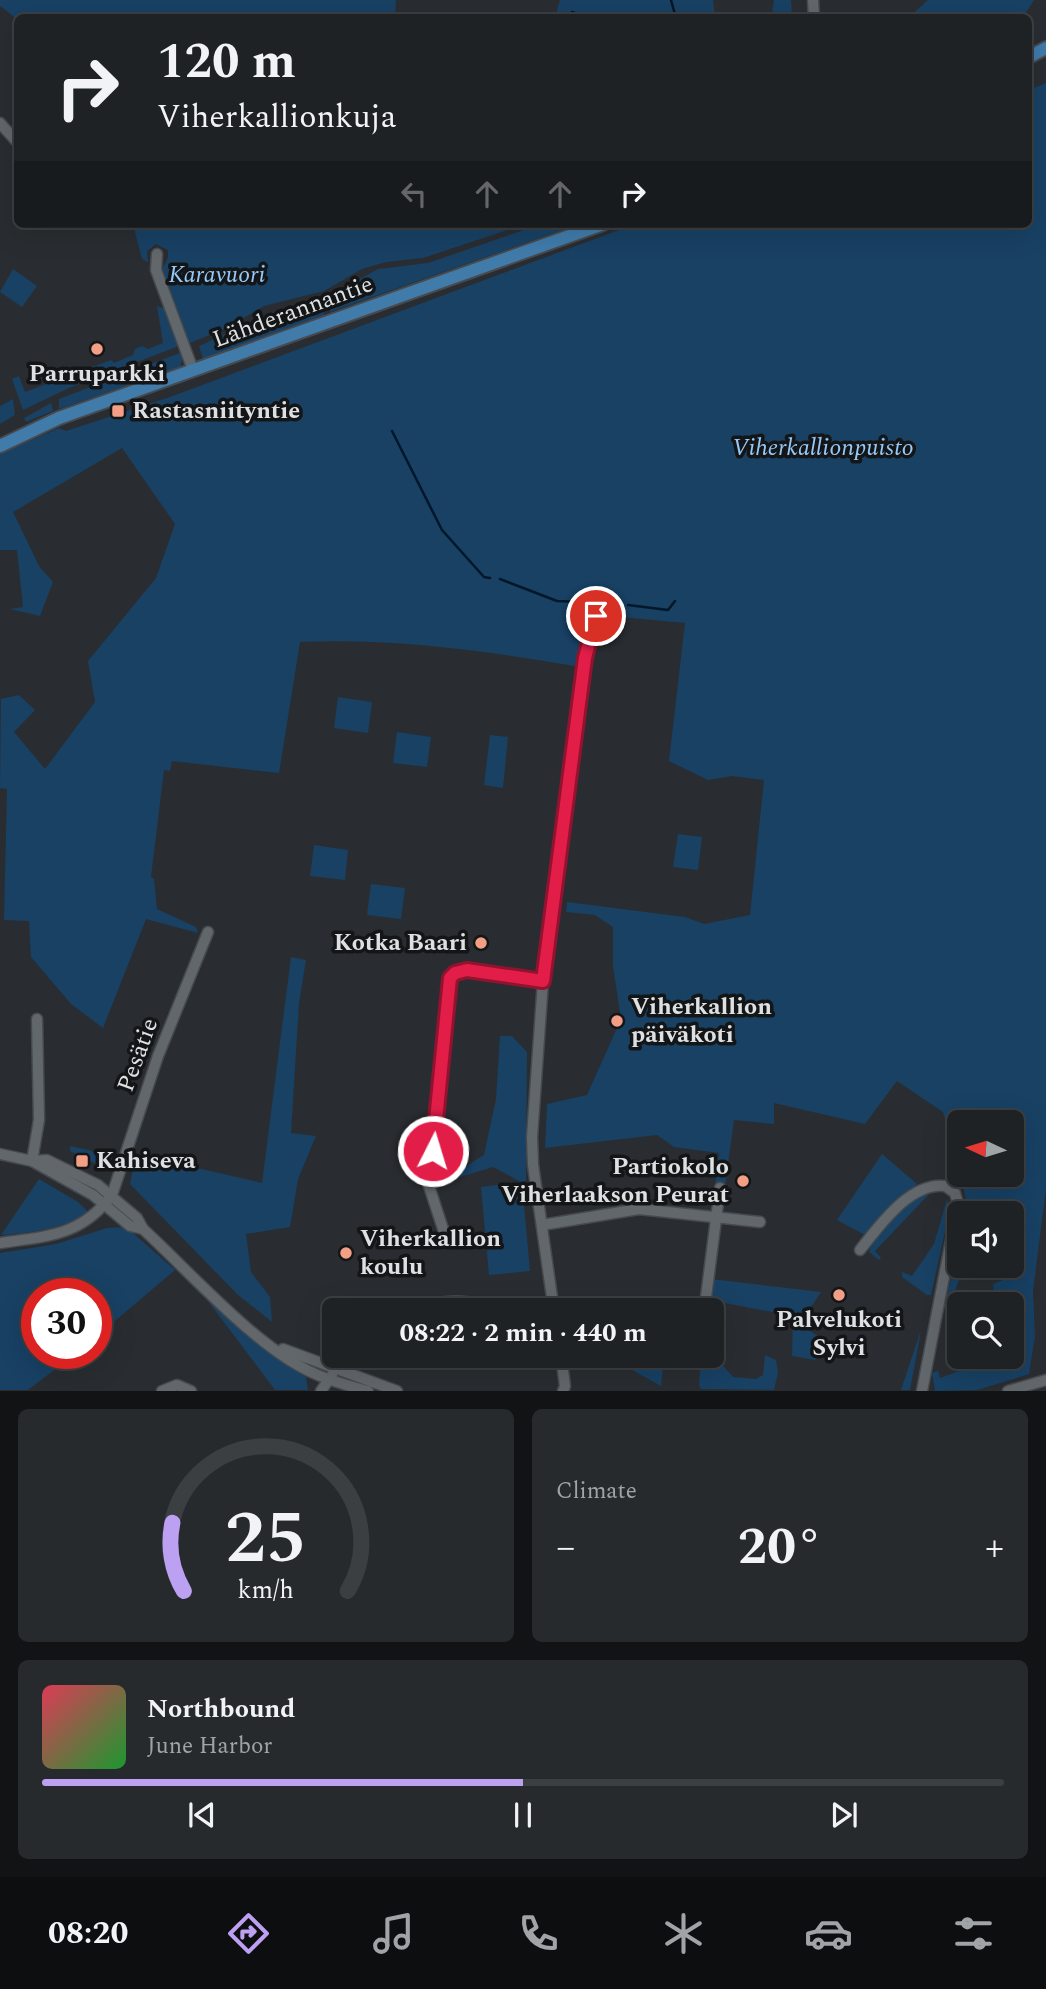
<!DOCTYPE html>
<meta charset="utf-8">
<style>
:root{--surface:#1f2225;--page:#272a2d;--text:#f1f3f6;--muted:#a1a4a7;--line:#3c3f42;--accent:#bca0f2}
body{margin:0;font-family:Spectral,serif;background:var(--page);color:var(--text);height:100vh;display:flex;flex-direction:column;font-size:26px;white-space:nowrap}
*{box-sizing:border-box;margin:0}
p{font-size:23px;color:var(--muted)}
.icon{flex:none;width:38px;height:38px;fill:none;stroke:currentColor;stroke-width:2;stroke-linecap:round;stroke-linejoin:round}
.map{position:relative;height:1391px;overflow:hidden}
.panel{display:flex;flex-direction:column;gap:18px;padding:18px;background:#111314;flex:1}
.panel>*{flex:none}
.guide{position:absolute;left:14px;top:14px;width:1018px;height:214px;border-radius:10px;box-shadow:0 7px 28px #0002,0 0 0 2px var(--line);background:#1f2225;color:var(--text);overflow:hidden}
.needle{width:46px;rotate:274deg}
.tools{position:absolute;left:947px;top:1110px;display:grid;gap:14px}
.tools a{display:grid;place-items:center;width:77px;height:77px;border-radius:10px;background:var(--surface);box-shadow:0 7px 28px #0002,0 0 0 2px var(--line);font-size:35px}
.speed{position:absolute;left:21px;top:1278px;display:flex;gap:14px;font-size:35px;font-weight:700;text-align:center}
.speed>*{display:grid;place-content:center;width:91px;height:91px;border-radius:50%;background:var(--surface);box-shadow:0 7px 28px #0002,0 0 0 2px var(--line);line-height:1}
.speed .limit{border:10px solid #d22;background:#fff;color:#111}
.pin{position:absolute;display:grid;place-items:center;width:60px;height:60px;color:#fff;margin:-30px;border:4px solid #fff;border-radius:50%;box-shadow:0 2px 7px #0007}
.me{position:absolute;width:77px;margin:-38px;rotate:5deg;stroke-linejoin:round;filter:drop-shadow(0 0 5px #0008)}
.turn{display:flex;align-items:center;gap:24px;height:147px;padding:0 28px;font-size:32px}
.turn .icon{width:91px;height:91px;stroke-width:2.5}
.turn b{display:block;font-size:49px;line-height:60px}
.lanes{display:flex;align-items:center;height:66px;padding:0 28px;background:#0003;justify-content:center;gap:35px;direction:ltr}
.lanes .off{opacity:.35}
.big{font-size:52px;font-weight:700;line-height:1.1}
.panel .card{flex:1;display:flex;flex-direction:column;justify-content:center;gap:10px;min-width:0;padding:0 24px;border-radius:10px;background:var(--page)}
.panel .dial{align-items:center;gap:0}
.dial svg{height:182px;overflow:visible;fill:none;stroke:var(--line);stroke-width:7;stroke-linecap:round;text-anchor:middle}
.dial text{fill:var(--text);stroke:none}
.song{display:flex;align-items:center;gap:21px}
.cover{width:84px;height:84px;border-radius:10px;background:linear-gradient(135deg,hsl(350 70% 55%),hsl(130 70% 35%))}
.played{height:7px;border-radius:4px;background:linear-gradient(90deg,var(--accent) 50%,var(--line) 50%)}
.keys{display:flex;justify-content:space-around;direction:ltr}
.heat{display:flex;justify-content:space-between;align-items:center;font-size:38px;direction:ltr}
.panel .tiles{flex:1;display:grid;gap:18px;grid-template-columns:1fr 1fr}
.card:last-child{grid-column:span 2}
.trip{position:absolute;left:322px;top:1298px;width:402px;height:70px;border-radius:10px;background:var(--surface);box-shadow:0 7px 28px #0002,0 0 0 2px var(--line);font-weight:700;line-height:70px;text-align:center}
.dock{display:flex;height:112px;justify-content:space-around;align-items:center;background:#0c0e0f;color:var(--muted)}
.dock .icon{width:49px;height:49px}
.dock .selected{color:var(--accent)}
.dock b{font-size:32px;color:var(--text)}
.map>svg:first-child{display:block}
</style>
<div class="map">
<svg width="1046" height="1391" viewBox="0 0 1046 1391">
<rect width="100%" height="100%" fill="#292d31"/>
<g fill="#184164">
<polygon points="0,0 396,0 395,18 17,19 0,6"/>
<polygon points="560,0 713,0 715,17 555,17"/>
<polygon points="774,0 791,0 792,15 772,14"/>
<polygon points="928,0 1034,0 1023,17 909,17"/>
<path d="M1046,83v1106l-13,102 2,46 -6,37 -52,16 -42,1 -3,-18 6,-2 2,7 60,-22h12v-52h-17l-2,-20 15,-6v-12l-45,2 -11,32h-5v-4l12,-56v25h53v-52h-48l2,-12 -5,-27h51v-52h-53v44l-16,-54 -46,-31 -32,43 -91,-21v21l-40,-4 -9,66 -10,-1 4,-32 -45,-6 -17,-12 -112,13 2,-44 40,-9 34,-76 -8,-53v-39l-18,-12 -29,-3 1,-10 118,15 19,7 46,-9 14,-135 -32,-4 -24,4 -39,-19 16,-138 -95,-9 -10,53c-92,-16 -186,-29 -280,-25l-21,131 -107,-12 -2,10 -6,-1 -13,107 3,2 3,30 39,18 2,6 -52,-14 -43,109 -32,-24 -40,-47 -2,-36 -25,-1 3,-131 -7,-1 1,-89 18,-4 16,15 -21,22 31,37 50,-67 -7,-41 68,-83 19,-54 -53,-76 -109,64 26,54 14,16 -13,34 -30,-7 13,-2 -6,-57h-17v-96l59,-26 7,3 104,-34 465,-173h394v-134z"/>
<polygon points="133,224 526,224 423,258 386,262 362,269 324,291 264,306 226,328 188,344 161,271 168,258 168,250 156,244 147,251 148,262 142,259"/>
<polygon points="541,224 579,224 330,312 331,295 378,269 428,263"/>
<polygon points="13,269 37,286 22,307 0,292"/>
<polygon points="323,299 324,315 203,359 199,346 273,312"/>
<polygon points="157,306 166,309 179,346 69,388 23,410 12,379 19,376 25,392 111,360 114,363 133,355 135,349 142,346 148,349 163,343"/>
<polygon points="180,353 183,358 180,367 59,409 59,399"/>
<polygon points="13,399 15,415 0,424 0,406"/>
<polygon points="51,403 53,411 26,422 24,418"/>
<polygon points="338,697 372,702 368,733 334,728"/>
<polygon points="397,732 431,737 427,767 393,763"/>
<polygon points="490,735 508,737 503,788 484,785"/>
<polygon points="678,834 702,837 698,870 673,867"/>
<polygon points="314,845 348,850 345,880 310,876"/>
<polygon points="371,884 405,888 401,919 367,915"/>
<polygon points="291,957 306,960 299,1003 291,1133 316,1136 298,1179 290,1227 246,1234 251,1272 270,1297 272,1322 237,1294 130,1184 136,1154 262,1183"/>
<polygon points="500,1036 512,1036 527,1052 526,1181 522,1183 530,1271 489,1275 481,1187 521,1182 493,1167 437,1184 484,1155 496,1099"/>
<polygon points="70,1146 89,1150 107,1159 109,1165 104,1168 70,1151"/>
<polygon points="882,1154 917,1184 865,1235 837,1220"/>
<path d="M39,1179l39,23 11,11c-32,17 -53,19 -88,22z"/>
<path d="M931,1192l-56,59 6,7 -2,2 -10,-8c8,-22 40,-53 62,-60z"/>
<polygon points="947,1199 950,1209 931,1295 927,1295 902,1277 902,1272 912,1276 934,1244"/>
<polygon points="126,1227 175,1270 96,1337 96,1293 37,1293 37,1353 76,1353 28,1390 0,1390 0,1253 56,1244 107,1228"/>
<polygon points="711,1279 821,1292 800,1324 828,1343 815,1360 792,1356 793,1316 709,1300"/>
<polygon points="208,1301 246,1335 306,1377 308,1390 275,1390"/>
<polygon points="921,1330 910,1390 901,1390"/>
<polygon points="765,1355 776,1360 778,1373 774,1390 701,1389 699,1385 701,1356 716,1358 733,1377 756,1379 763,1375"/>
<polygon points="607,1356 664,1356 661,1386"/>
</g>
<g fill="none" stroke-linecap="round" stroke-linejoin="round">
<g stroke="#03172a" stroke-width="2.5">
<polyline points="671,0 676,18"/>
<polyline points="572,12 589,18"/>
<polyline points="392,431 442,530 484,577 490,578"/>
<polyline points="500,579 557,601 611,603"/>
<polyline points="628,605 668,610 675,601"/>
</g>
<defs>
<g id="minor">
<polyline points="813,0 814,18"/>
<polyline points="0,123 17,142"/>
<polyline points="157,254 156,270 193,370"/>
<path d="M0,1154l32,7 15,-1 51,25 39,33 6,11c48,44 111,116 168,143 19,9 38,14 57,19"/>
<polyline points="32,1161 39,1120 37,1019"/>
<polyline points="32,1161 93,1195 130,1226 143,1229"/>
<polyline points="542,1225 639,1209 760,1222"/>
<polyline points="444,1232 428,1183 435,1167 433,1151 450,978 455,973 467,970 543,981"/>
<path d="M0,1243c48,-7 81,-7 112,-48l46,-139 50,-124"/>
<path d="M860,1250c20,-25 50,-68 85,-64l10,7 3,11 -36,187"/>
<polyline points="706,1297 720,1188"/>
<path d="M413,1311c32,-16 66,-9 98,0"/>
<polyline points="554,1311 533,1165 532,1137 543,981 585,658 596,616"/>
<polyline points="283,1349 397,1391"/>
<polyline points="561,1356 565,1386 563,1391"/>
<polyline points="162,1391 177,1385 191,1391"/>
<polyline points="321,1391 332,1375"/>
<polyline points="1008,1391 1046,1380"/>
</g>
<g id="major">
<polyline points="1029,57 1046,48"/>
<polyline points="0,446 59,418 603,224"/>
</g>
</defs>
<use href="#minor" stroke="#464a4e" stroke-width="13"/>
<use href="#major" stroke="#464a4e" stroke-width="16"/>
<use href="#minor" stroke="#62676c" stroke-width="10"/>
<use href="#major" stroke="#407baa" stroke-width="12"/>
</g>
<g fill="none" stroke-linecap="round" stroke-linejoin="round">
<defs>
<polyline id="route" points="433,1151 450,978 455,973 467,970 543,981 585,658 596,616"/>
</defs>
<use href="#route" stroke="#92132f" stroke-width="18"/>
<use href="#route" stroke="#e11d48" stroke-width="12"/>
</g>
<g fill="#f39f86" stroke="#131517" stroke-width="2.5">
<circle cx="97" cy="349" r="7"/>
<rect x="111" y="404" width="14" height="14" rx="3.5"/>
<circle cx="481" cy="943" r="7"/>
<circle cx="617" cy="1021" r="7"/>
<rect x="75" y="1154" width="14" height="14" rx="3.5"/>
<circle cx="743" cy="1181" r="7"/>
<circle cx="346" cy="1253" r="7"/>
<circle cx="839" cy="1295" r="7"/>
</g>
<g text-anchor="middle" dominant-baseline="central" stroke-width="7" stroke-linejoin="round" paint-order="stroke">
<g font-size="24" font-style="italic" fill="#96c9f9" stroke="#131517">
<text x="217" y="275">Karavuori</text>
<text x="823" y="448">Viherkallionpuisto</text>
</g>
<g font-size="24" fill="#dee1e3" stroke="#131517">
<text transform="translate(293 312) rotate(-20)">Lähderannantie</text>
<text transform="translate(138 1055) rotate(-70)">Pesätie</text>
</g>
<g font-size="24" font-weight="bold" fill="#dee1e3" stroke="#131517" text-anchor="start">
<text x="97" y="374" text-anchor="middle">Parruparkki</text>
<text x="132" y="411">Rastasniityntie</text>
<text x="467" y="943" text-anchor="end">Kotka Baari</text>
<text x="631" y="1007">Viherkallion<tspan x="631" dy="28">päiväkoti</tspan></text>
<text x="96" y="1161">Kahiseva</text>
<text x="729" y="1167" text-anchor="end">Partiokolo<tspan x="729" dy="28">Viherlaakson Peurat</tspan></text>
<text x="360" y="1239">Viherkallion<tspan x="360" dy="28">koulu</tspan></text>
<text x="839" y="1320" text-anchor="middle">Palvelukoti<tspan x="839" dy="28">Sylvi</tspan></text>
</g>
</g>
</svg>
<div class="tools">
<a><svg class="needle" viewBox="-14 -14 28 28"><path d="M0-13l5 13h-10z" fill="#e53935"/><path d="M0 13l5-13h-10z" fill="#a1a4a7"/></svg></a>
<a><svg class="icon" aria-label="sound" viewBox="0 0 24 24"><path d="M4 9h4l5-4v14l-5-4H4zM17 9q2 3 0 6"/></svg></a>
<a><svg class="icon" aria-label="search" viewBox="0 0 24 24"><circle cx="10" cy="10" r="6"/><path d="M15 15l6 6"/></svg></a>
</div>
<div class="speed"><div class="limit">30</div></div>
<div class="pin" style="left:596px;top:616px;background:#d93025"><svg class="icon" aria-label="arrive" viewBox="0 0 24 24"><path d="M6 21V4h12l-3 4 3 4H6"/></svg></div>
<svg class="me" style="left:433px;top:1151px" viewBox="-20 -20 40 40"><circle r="17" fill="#e11d48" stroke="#fff" stroke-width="3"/><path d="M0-11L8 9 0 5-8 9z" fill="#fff"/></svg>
<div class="trip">08:22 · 2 min · 440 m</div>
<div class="guide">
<div class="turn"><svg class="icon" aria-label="right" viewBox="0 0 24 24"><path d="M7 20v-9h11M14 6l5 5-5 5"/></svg><div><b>120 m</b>Viherkallionkuja</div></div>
<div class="lanes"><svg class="icon off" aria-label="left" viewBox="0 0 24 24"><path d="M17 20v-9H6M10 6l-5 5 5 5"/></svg><svg class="icon off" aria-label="ahead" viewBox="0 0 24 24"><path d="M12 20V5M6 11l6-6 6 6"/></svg><svg class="icon off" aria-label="ahead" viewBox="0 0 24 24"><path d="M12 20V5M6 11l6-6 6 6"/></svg><svg class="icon" aria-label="right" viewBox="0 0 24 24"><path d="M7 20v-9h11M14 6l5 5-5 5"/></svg></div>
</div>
</div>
<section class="panel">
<div class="tiles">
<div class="card dial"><svg viewBox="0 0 100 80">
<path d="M14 69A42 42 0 1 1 86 69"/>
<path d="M14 69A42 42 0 0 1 9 39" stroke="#bca0f2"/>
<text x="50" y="56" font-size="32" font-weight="700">25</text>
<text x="50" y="72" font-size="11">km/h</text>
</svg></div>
<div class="card"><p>Climate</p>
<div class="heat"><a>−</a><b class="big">20°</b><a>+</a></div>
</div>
<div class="card">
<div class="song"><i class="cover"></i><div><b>Northbound</b><p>June Harbor</p></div></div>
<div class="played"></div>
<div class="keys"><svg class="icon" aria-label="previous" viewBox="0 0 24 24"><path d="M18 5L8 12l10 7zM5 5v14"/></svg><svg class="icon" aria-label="pause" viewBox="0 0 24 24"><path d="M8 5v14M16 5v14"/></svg><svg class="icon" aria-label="next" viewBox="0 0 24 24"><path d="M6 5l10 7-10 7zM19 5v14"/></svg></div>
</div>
</div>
</section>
<nav class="dock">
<b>08:20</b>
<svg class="icon selected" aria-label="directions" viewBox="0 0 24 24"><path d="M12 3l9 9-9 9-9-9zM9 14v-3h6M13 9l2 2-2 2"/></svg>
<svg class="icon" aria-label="music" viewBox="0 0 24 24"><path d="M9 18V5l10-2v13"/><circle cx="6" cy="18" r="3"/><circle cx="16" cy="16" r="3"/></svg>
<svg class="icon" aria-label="phone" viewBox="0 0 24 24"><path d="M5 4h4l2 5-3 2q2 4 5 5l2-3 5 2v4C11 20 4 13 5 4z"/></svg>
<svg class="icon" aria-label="climate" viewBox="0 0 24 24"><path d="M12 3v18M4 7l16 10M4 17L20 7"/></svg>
<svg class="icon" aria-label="car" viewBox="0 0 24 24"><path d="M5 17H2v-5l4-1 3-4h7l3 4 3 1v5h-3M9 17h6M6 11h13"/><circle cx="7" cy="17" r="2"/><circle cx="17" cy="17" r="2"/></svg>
<svg class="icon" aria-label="filters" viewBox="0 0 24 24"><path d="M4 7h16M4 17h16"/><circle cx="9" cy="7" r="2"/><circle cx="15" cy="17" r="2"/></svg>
</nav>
